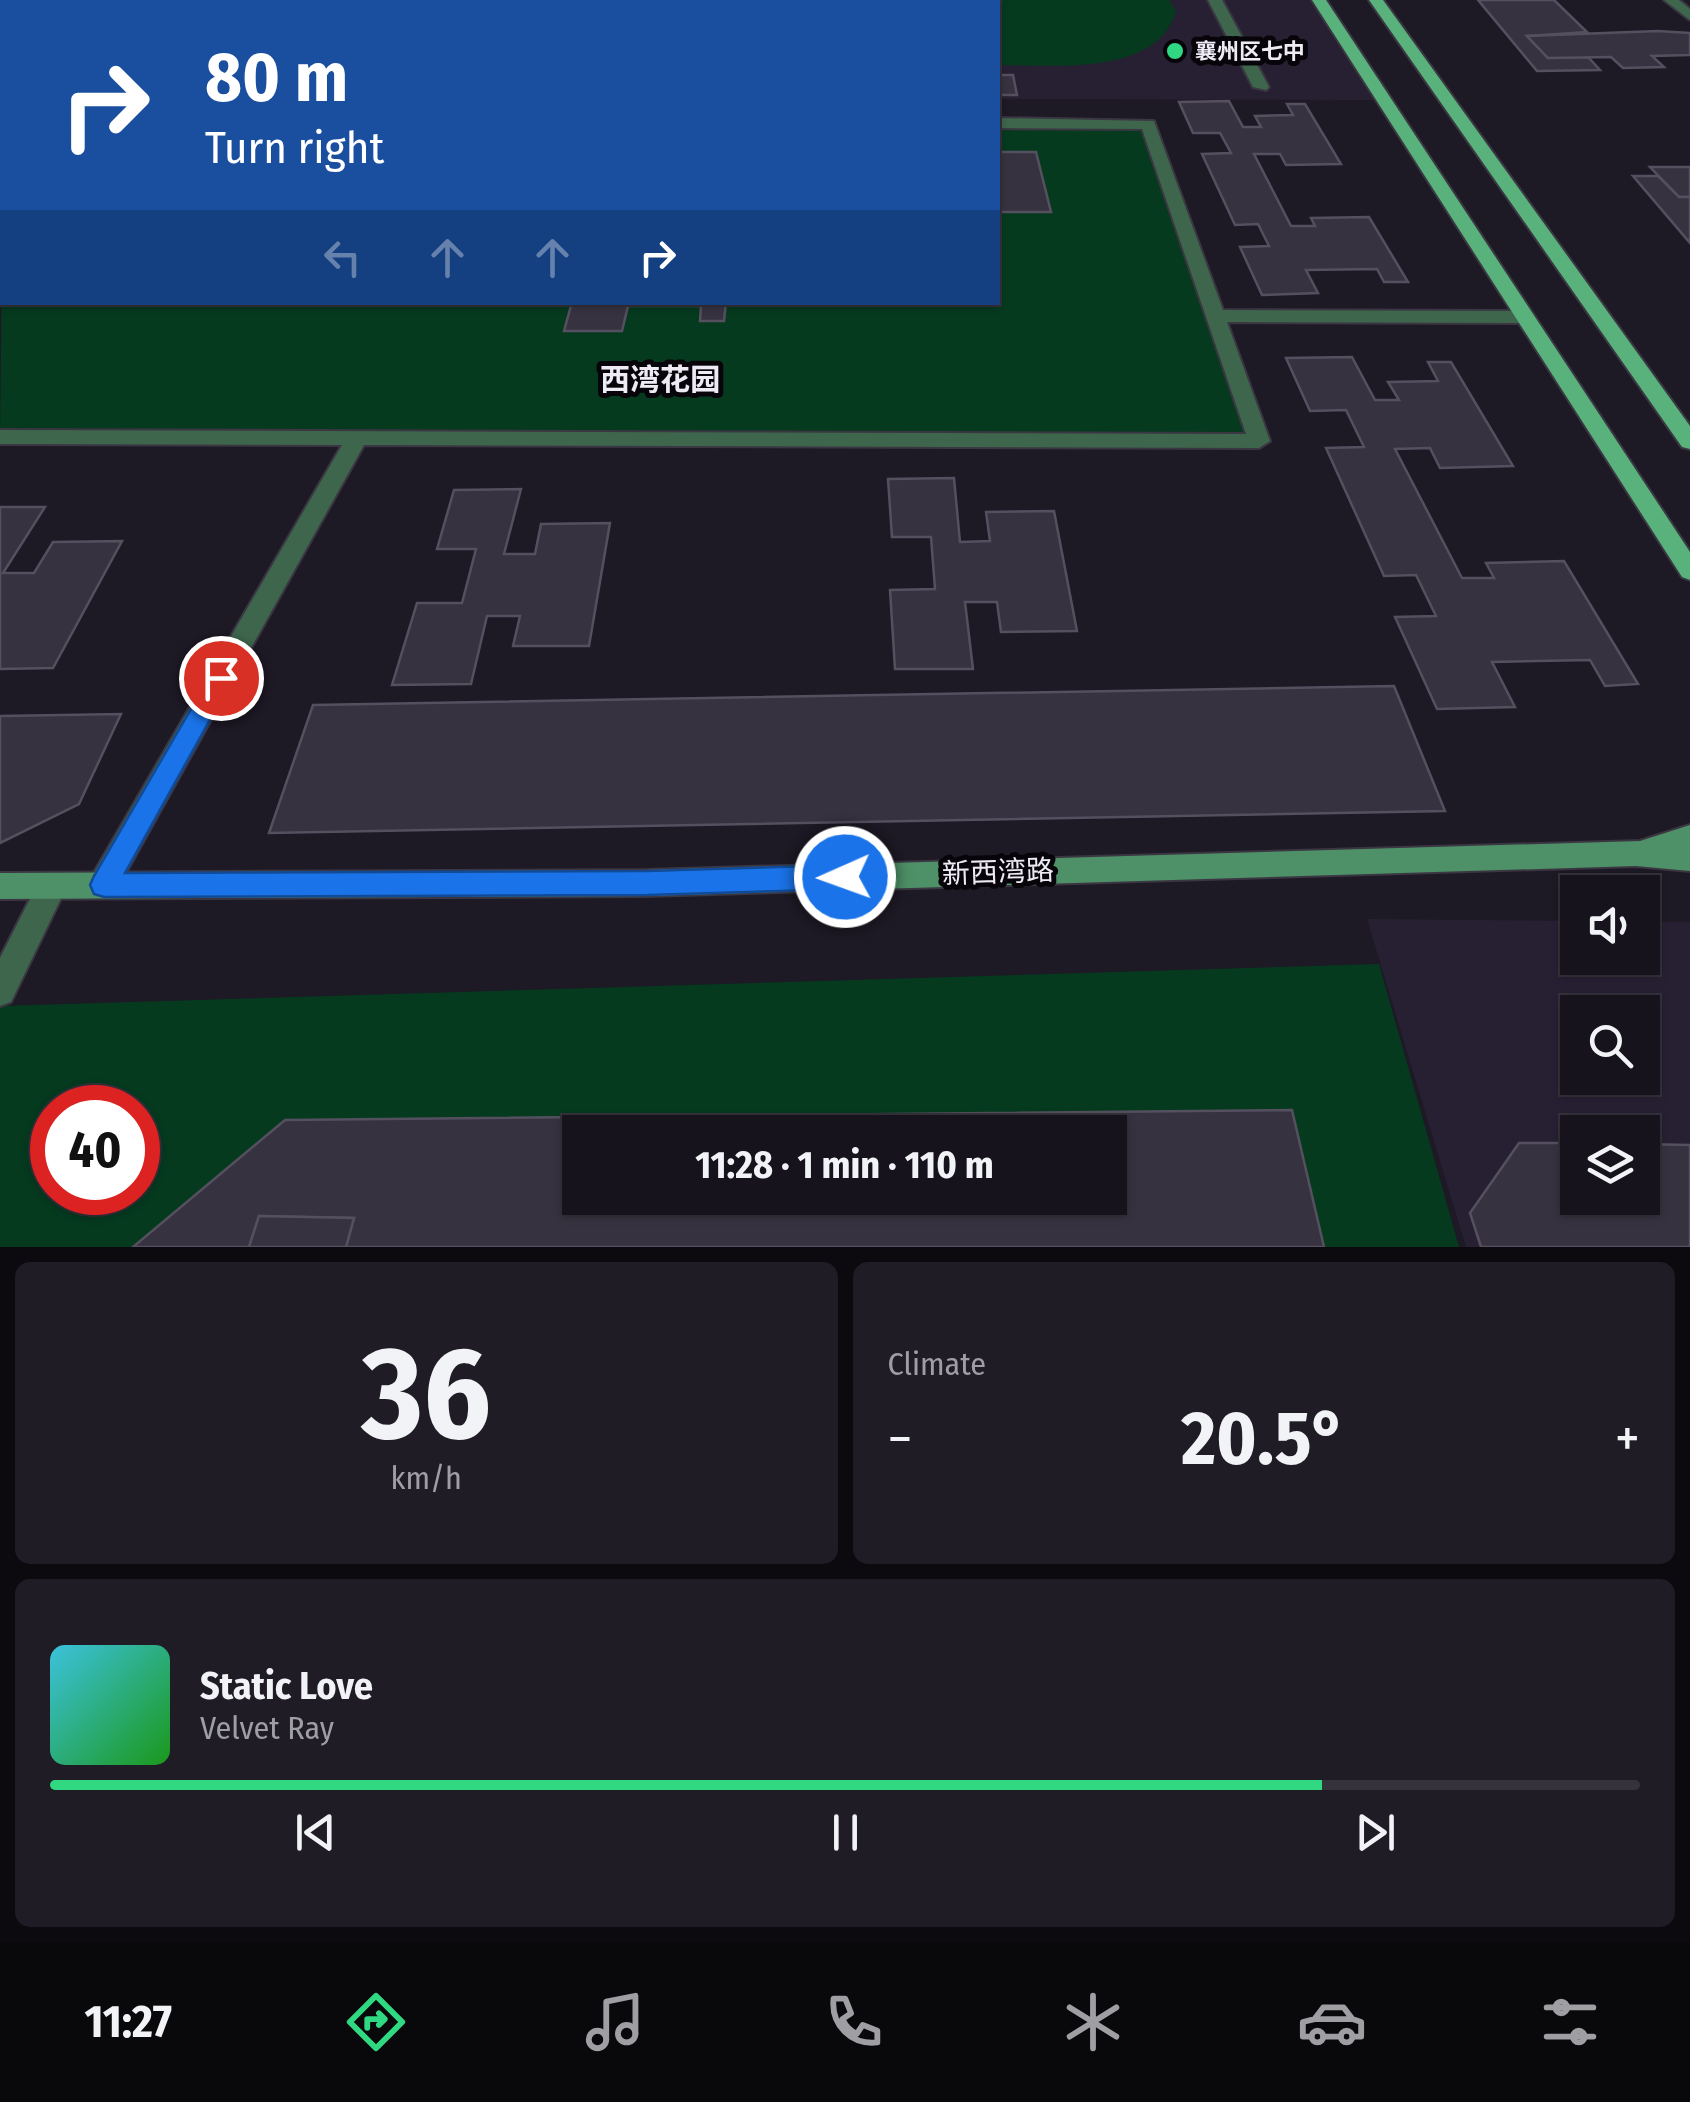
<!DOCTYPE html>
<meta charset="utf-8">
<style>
:root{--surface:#16131c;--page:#1f1c25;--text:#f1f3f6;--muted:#9e9ea3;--line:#35323b;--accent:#30d882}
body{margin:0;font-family:"Fira Sans Condensed","Noto Sans SC",sans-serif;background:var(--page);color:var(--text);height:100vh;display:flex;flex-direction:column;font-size:38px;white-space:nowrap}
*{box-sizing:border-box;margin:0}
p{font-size:32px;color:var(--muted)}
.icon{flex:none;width:55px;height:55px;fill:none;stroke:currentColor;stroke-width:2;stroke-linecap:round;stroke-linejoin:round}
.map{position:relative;height:1247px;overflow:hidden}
.sheet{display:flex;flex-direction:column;gap:15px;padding:15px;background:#0c0a0f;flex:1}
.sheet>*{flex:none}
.banner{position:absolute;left:0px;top:0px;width:1000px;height:305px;box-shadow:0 2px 8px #0004,0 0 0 2px var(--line);background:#1a4fa0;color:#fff;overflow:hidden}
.tools{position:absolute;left:1560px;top:875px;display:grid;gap:20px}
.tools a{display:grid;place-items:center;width:100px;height:100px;border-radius:0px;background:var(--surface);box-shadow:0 2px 8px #0004,0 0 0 2px var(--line);font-size:50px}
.speed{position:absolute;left:30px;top:1085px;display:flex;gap:20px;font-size:50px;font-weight:700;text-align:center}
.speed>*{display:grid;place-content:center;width:130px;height:130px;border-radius:50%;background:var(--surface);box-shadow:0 2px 8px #0004,0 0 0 2px var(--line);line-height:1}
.speed .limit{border:15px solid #d22;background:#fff;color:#111}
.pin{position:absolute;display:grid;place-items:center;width:85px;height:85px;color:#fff;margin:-42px;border:5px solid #fff;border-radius:50%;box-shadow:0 2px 10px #0007}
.me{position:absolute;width:110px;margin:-55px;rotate:268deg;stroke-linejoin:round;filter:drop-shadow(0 0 8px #0008)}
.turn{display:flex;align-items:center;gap:35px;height:210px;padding:0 40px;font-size:45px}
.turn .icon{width:130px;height:130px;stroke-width:2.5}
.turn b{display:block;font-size:70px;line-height:85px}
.lanes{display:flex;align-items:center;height:95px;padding:0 40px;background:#0003;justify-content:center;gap:50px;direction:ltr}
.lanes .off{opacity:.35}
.big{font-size:75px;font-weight:700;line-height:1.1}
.sheet .card{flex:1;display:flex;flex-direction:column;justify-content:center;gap:15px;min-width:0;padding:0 35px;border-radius:15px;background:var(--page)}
.sheet .dial{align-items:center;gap:0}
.dial b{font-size:130px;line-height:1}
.song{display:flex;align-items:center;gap:30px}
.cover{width:120px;height:120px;border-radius:15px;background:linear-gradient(135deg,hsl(190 70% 55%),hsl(120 70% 35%))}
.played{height:10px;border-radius:5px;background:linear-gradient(90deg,var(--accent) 80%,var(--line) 80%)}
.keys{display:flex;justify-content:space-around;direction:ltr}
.heat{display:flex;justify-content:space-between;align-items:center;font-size:55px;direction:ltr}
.sheet .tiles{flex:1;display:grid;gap:15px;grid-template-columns:1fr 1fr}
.card:last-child{grid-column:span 2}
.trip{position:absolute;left:562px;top:1115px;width:565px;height:100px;border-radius:0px;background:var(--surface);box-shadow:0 2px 8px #0004,0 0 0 2px var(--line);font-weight:700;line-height:100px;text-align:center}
.tab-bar{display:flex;height:160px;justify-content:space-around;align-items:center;background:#09080b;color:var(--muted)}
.tab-bar .icon{width:70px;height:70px}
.tab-bar .current{color:var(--accent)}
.tab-bar b{font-size:45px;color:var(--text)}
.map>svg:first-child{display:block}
</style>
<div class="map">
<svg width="1690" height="1247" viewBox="0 0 1690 1247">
<rect width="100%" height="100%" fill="#1d1925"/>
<g fill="#272033" fill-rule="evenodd">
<polygon points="75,0 1319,0 1383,100 998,99 998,2 71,2"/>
<path d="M1367,919l210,2 1,37h64l1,-36h47v325h-224zM1578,1012h64v66h-64zM1578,1132h64v66h-64z"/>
</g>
<g fill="#053a1f" fill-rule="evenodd">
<path d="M595,0h574l7,11c-19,66 -123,54 -178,54v-63h-406z"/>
<polygon points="998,123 1148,124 1259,441 0,437 2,264 2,302 998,302"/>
<path d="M1379,964l80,283h-1459v-241zM52,1108h86v84h-86zM580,1132h530v66h-530z"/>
</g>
<g fill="#373240" stroke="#55505f" stroke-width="2.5" fill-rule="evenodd">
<polygon points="244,0 339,0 242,2"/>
<polygon points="1478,0 1554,0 1587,32 1527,36 1548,58 1588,57 1600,70 1537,71"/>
<polygon points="1658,31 1690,33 1690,55 1652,56 1664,67 1623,68 1611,57 1548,58 1527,36"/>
<polygon points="998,75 1013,75 1017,95 998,95"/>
<polygon points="1229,101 1243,127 1261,127 1255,116 1293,115 1287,104 1305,104 1341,164 1286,165 1280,154 1254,154 1291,226 1315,226 1311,218 1369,217 1408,282 1384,282 1377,269 1306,270 1318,293 1262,295 1240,247 1269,246 1258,224 1235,225 1202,154 1231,153 1220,133 1193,133 1179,102"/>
<polygon points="998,152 1036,152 1051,212 999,212"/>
<polygon points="1650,167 1690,167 1690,197 1679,197"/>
<polygon points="1633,176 1658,176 1679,197 1690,197 1690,243"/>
<polygon points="572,302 726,302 724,321 700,321 701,306 628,306 622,331 564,331"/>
<polygon points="1352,357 1375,400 1399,400 1388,382 1438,381 1428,362 1451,362 1513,466 1440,468 1430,448 1395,449 1462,578 1494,578 1486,563 1564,561 1638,684 1605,686 1590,660 1492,662 1515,707 1437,709 1395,617 1436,616 1416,575 1384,576 1326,448 1364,447 1346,410 1310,411 1286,358"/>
<polygon points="954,478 960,542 990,541 986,512 1054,511 1077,631 1001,632 997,602 965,602 973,669 895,669 890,590 935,589 931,537 892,537 888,479"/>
<polygon points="521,489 504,554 535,554 541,524 610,523 589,646 513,646 520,616 487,616 471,684 392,685 417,603 462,603 476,549 437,549 454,490"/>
<polygon points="0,507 45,507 3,573 34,573 53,542 122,541 53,668 0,669"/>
<polygon points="1394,686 1445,811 269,833 313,705"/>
<polygon points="121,714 79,804 0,843 0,716"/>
<path d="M1292,1110l32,137h-978l8,-29 -95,-2 -10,31h-116l152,-127zM580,1132h530v66h-530z"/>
<polygon points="1519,1143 1578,1143 1578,1198 1642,1198 1642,1144 1690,1145 1690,1247 1481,1247 1470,1213"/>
<polygon points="259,1216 354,1218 346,1247 249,1247"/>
</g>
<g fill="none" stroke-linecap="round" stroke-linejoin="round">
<defs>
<g id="lane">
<polygon points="1208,0 1222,0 1269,87 1266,90 1253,87"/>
<polygon points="1664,0 1679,0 1690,9 1690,20"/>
<polygon points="998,118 1154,121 1223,310 1525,311 1535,317 1525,323 1227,322 1270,441 1259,448 364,445 114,894 103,898 92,894 88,885 92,876 342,445 0,444 0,430 1246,434 1142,129 998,128"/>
<polygon points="2,258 2,272 0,273 0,259"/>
<polygon points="52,873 63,877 67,886 11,1002 0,1006 0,958 41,877"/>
</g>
<polygon id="secondary" points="1690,825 1690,871 1636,866 647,896 0,899 0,873 647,870 1640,841"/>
<g id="primary">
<polygon points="1312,0 1326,0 1690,552 1690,580 1682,577"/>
<polygon points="1369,0 1383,0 1690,426 1690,449 1682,447"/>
</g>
</defs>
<use href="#lane" stroke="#3a3642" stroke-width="4"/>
<use href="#secondary" stroke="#3a3642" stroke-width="4"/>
<use href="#primary" stroke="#3a3642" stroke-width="4"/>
<use href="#lane" fill="#3e664c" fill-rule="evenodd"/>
<use href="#secondary" fill="#4e9067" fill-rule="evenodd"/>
<use href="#primary" fill="#59b17b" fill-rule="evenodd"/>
</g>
<polygon fill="#1a73e8" stroke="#114b97" stroke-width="2.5" points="221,668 229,671 233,678 125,873 647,871 845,865 854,868 858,877 854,886 845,889 647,895 104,897 94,894 90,885 94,876 213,671"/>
<circle fill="#30d882" stroke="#07050a" stroke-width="4" cx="1175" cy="51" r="10"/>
<g text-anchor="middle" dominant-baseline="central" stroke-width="10" stroke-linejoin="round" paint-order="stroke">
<g font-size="22" font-weight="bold" fill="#eeebf4" stroke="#07050a" text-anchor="start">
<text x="1195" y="51">襄州区七中</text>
</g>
<g font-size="28" fill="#eeebf4" stroke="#07050a">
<text transform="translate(998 872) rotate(-2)">新西湾路</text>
</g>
<g font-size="30" font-weight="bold" fill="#eeebf4" stroke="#07050a">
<text x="660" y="380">西湾花园</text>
</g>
</g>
</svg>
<div class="tools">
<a><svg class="icon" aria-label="sound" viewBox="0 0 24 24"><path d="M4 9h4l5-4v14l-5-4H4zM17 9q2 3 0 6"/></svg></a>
<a><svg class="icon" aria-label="search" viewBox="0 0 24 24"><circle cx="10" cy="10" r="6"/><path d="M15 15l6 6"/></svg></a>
<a><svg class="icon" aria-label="layers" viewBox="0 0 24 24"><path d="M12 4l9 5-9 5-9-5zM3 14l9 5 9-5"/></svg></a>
</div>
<div class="speed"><div class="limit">40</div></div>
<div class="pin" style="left:221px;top:678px;background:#d93025"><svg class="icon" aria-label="arrive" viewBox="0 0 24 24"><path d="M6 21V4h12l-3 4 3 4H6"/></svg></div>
<svg class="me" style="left:845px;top:877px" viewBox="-20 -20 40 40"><circle r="17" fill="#1a73e8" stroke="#fff" stroke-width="3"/><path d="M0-11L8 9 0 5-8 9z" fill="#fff"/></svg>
<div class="trip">11:28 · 1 min · 110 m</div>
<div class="banner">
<div class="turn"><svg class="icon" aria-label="right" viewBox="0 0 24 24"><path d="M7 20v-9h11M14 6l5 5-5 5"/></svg><div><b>80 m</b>Turn right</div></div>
<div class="lanes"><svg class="icon off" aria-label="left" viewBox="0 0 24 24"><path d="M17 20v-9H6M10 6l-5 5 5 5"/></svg><svg class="icon off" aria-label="ahead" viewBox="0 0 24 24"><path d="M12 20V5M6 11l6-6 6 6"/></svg><svg class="icon off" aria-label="ahead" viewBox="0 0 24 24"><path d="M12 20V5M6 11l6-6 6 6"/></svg><svg class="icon" aria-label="right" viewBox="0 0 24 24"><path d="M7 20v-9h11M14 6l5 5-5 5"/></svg></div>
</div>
</div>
<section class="sheet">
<div class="tiles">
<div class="card dial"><b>36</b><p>km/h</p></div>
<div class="card"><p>Climate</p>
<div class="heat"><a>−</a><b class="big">20.5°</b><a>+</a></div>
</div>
<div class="card">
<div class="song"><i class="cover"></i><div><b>Static Love</b><p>Velvet Ray</p></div></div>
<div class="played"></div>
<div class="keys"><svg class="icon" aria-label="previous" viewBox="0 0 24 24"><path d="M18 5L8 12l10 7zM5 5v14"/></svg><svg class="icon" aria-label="pause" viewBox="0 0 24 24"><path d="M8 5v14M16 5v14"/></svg><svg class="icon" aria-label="next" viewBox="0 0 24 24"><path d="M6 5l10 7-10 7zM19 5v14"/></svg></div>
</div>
</div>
</section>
<nav class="tab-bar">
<b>11:27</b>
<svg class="icon current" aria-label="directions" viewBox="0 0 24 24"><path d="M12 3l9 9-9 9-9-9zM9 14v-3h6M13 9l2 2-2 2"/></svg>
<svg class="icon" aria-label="music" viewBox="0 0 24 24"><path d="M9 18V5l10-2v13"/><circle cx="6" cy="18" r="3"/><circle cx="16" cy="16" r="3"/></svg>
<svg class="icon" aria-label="phone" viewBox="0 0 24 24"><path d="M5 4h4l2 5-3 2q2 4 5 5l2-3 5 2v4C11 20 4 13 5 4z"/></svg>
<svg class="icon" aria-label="climate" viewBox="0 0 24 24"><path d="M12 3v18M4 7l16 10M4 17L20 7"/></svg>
<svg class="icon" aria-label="car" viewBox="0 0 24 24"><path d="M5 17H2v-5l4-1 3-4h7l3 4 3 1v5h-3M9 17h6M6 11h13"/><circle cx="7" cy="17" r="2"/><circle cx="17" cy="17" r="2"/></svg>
<svg class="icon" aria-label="filters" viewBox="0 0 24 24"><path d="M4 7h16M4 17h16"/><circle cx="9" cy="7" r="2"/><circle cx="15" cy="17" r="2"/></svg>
</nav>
